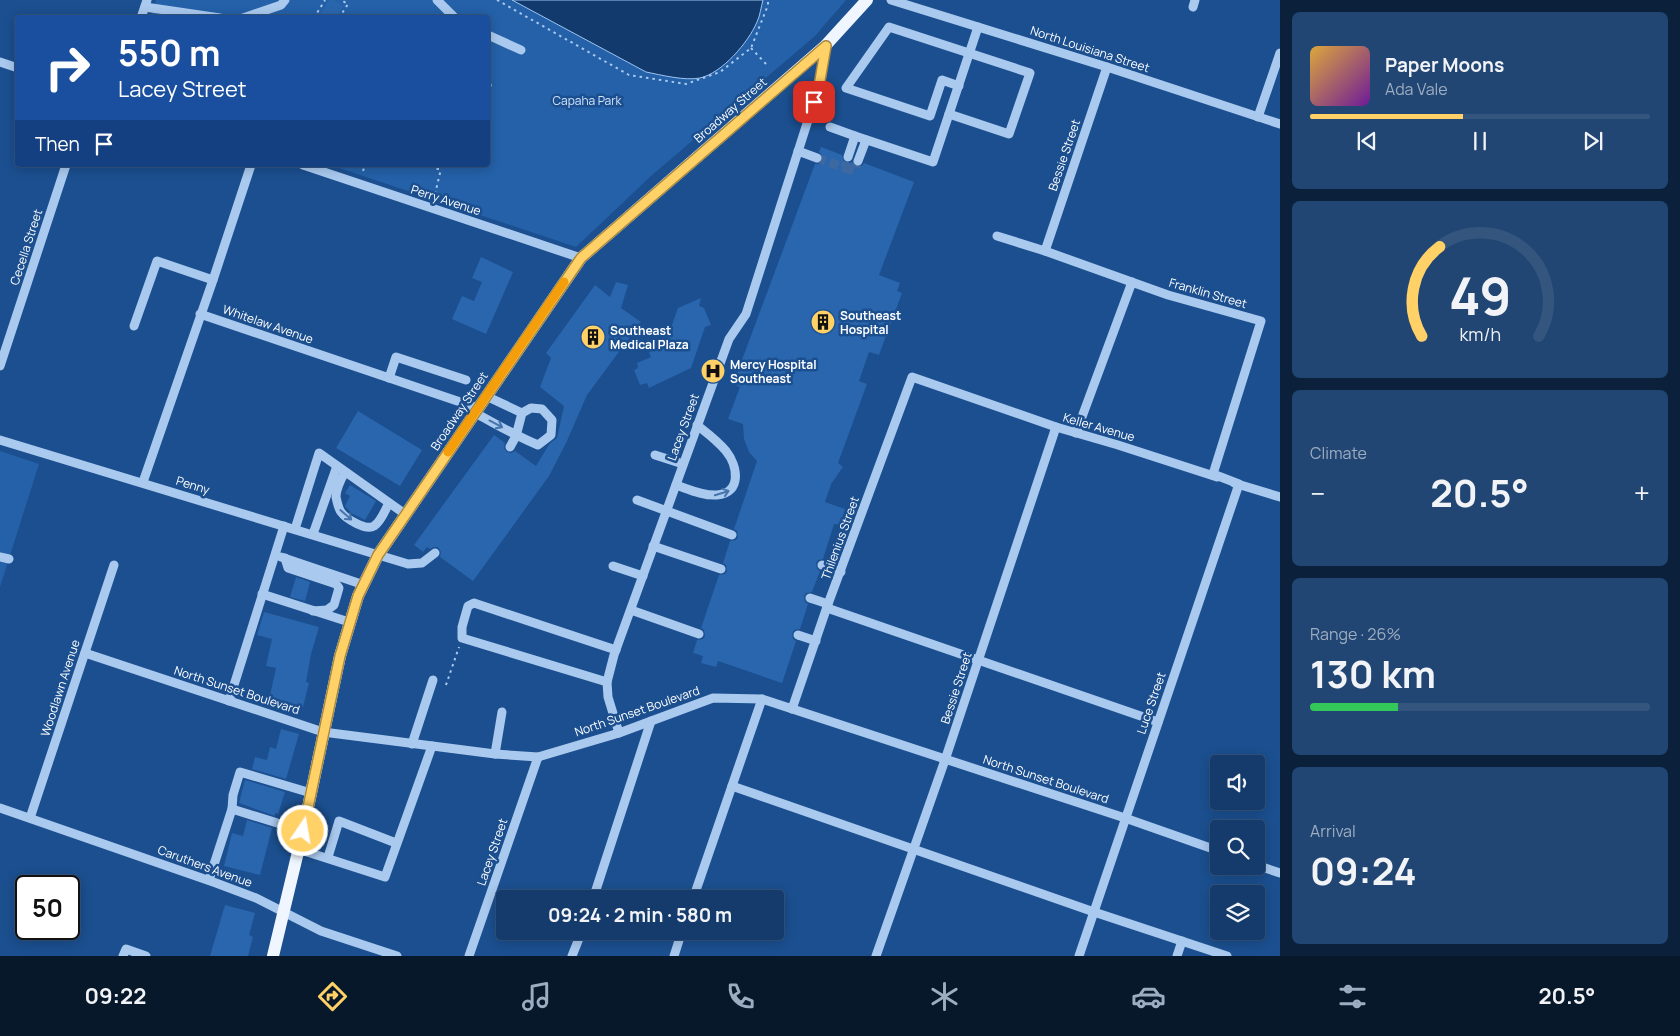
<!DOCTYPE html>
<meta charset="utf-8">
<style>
:root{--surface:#143b6b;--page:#214673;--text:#f1f3f6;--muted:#9dadc1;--line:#33557e;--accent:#ffd166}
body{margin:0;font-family:Manrope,sans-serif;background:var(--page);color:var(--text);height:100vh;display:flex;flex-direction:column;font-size:19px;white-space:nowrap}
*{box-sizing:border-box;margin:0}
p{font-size:16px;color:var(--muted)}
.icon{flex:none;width:28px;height:28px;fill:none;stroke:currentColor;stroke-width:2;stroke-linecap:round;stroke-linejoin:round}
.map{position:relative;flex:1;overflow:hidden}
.side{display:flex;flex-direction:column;gap:12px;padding:12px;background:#0b203b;width:400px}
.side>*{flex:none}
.banner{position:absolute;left:15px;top:15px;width:475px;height:152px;border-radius:5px;box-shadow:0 2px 12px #0003,0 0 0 1px var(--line);background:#1a4fa0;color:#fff;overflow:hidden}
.tools{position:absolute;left:1210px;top:755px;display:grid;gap:10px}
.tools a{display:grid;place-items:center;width:55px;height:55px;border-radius:5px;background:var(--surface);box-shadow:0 2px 12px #0003,0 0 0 1px var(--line);font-size:25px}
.speed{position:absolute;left:15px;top:875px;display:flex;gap:10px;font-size:25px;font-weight:700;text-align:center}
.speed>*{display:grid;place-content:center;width:65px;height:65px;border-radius:50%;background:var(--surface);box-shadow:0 2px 12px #0003,0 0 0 1px var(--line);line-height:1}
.speed .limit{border:2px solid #111;border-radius:8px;background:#fff;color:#111}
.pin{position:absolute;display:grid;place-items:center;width:42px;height:42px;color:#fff;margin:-21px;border-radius:10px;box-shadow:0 2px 8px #0006}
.me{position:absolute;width:55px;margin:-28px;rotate:12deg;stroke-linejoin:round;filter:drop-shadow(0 0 4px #0008)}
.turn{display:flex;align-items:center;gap:18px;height:105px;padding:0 20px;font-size:22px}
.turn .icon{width:65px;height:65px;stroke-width:2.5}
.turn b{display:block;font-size:35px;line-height:42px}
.then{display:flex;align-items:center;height:48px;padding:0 20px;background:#0003;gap:10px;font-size:19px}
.big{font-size:38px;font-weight:700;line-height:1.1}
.side .widget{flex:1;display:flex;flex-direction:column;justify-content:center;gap:8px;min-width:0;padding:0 18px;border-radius:8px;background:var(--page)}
.side .dial{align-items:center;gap:0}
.dial svg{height:130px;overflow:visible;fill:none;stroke:var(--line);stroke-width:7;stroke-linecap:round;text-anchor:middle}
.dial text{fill:var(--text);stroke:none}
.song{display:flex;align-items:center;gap:15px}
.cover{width:60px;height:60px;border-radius:8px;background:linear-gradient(135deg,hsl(40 70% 55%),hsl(280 70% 35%))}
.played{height:5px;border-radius:2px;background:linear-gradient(90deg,var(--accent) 45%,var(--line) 45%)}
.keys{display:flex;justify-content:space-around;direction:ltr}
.heat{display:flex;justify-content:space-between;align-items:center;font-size:28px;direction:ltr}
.charge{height:8px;border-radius:4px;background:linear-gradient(90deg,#34c759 26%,var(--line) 0)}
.trip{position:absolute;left:496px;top:890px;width:288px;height:50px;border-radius:5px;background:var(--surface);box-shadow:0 2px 12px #0003,0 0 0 1px var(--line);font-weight:700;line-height:50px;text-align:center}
.dock{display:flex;height:80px;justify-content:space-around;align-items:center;background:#08182b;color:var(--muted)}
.dock .icon{width:35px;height:35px}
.dock .current{color:var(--accent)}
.dock b{font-size:22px;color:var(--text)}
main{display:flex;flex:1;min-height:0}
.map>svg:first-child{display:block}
</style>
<main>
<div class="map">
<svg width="1280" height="956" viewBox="0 0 1280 956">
<rect width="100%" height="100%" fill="#1b4f8f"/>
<g fill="#2461a8">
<polygon points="156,0 846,0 815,36 651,176 576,247 330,165 488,165 488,18 151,18"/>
<polygon points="0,451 39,464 0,587"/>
</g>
<path fill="#123a6d" stroke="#9cc4f0" d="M512,0h251c-2,7 -3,16 -6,22 -9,21 -35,51 -57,56 -15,3 -39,-3 -54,-6z"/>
<g fill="#2a66ad">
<polygon points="329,0 334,0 343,6 336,18 318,18"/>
<polygon points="821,147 842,155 844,161 849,163 852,162 856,167 862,166 864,163 914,182 879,275 900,283 897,291 902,293 879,355 869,352 859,381 867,384 838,463 843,467 831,484 825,502 845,509 840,525 834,524 823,559 818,560 816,563 817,569 820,571 812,592 806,593 804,596 805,602 808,604 800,629 794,630 792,634 793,639 796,641 782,683 718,661 716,667 701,663 703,656 693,653 697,640 703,639 705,636 704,630 701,628 719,575 725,574 727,571 726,565 723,563 730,541 736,540 738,537 737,531 734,529 757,461 749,452 744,439 743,424 728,419 740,387 733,384 815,164 819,164 823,161 823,156 819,152"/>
<polygon points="481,257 513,272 486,334 452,319 462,296 474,301 482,282 472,278"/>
<polygon points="616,282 628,285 621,308 641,322 587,395 566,443 549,476 473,581 440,557 441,552 438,547 434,547 430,549 427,547 423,552 414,545 494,435 505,443 504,448 507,452 511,453 515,451 536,466 550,443 557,438 564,406 540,387 551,358 546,353 595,285 610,297"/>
<polygon points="701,298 699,306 704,308 711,325 705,327 691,368 649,388 647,383 640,385 634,370 638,368 637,363 651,357 649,352 666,342 678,308"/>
<polygon points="358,411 422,450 400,486 336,448"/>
<polygon points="350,485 376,501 365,520 351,513 345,506 350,496 345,493"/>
<polygon points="296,577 310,582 305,601 290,597"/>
<polygon points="264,612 319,627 311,654 306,682 309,683 303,707 269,700 276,668 266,666 272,639 257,635"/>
<polygon points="281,729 299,734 286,779 252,769 255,757 267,760 270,747 276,749"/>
<polygon points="245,780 285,792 278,814 275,813 275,816 239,803"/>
<polygon points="247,820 272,828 260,875 224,866 232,833 243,836"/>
<polygon points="225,905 255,913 249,935 253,937 248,956 210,956"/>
</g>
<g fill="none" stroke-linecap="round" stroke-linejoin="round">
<g stroke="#3d69a0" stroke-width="9" stroke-dasharray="9 4.5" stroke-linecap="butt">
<polyline points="817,158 845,168 848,157"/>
<polyline points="845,168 854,171 858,161"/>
</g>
<g stroke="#a9c9ee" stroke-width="2" stroke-dasharray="2.5 4" stroke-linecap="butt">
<polyline points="497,0 629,75 686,84 720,72 751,48 768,5 768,0"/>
<polyline points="314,18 325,0"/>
<polyline points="339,18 348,4 341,0"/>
<polyline points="751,48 766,64"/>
<path d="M488,78c4,6 3,12 0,19"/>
<polyline points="432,165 435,169 441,169 442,165"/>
<polyline points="363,171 365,165"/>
<polyline points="435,194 441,169"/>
<polyline points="446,685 459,647"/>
</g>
<g stroke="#a9c9ee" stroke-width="9">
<polyline points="437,0 455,18"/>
<polyline points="891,0 1107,67 1280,124"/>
<polyline points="145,7 220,18"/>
<polyline points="1193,7 1195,0"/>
<polyline points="141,18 147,0"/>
<polyline points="243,18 281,5 285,0"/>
<polyline points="488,35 521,50"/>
<polyline points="0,62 18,68"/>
<polyline points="949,114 1009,134 1030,73 889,27 846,88 930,116 942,80 959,86"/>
<polyline points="1258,117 1280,53"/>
<polyline points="830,127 855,136"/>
<polyline points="798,151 817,158"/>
<polyline points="848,157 855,136 933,162 978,27"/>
<polyline points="858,161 866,140"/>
<polyline points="303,165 581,258"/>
<polyline points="997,236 1045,251 1168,295 1261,321 1213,474 1239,484 1079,956"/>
<polyline points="1045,251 1107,67"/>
<polyline points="200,314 478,408"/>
<polyline points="134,326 157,261 213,280"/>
<polyline points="0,366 66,165"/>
<polyline points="389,378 396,357 466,380"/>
<polyline points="486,396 522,413"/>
<path d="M475,413c21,11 41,23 63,32l13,-10 1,-15 -10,-11 -11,-1 -9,5 -6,23 -6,11"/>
<polyline points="1076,433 1132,282"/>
<polyline points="0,440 408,564 422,563 435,553"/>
<polyline points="655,455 683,464"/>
<path d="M345,472c-4,7 -9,16 -9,25 1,4 2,11 5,15 5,7 25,19 33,14 7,-4 11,-16 15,-23"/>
<polyline points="143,482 213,280 251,165"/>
<polyline points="1234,483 1280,497"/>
<path d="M676,485c12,4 27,11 41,10 25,-2 21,-29 9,-44 -8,-10 -19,-18 -29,-26"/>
<polyline points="637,500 732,535"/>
<polyline points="295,529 319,453 405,514"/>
<polyline points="313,534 337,466"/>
<polyline points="653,546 721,569"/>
<polyline points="0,557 9,559"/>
<polyline points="281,557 364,585"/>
<polyline points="285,558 288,568 336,584 339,588 334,605 327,610 313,611"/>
<polyline points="822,565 841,572"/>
<polyline points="613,566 643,576"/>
<polyline points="262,594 349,622"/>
<polyline points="810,598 828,604"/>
<polyline points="827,608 1158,722"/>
<polyline points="631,610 699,634"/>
<polyline points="798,635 816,641"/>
<polyline points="85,653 323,732 495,754 538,757 619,733 713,698 762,699 1125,818 1219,851"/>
<polyline points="607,682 462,638 462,627 468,606 474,603 616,650"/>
<polyline points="229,701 284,526"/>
<polyline points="792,709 828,604 912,377 1056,427 1118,445 1217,477"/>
<polyline points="619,733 608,697 607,682 614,655 729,339 746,314 819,86 825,46"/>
<polyline points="412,744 433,680"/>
<polyline points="495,754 502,712"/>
<polyline points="732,786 1094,912 1227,956"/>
<polyline points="0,808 216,883 256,898 321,931 397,956"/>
<polyline points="232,809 233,795 240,772 311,793"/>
<polyline points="30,818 114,565"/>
<polyline points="298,849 385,877 432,746"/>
<polyline points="328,857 339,821 396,843"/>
<polyline points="1256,865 1280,873"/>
<polyline points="209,880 232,809 303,831"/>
<polyline points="593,899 651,721"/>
<polyline points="693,899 762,699"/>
<polyline points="123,956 126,949 146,956"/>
<polyline points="469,956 538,757"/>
<polyline points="572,956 582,931"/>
<polyline points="674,956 682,931"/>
<polyline points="876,956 945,760 1056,427"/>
<polyline points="1177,956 1182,941"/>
</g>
<polyline stroke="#f0f6ff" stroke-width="12" points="273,956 303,831 340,656 358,596 378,555 581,258 825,46 867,0"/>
</g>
<defs><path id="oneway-shaft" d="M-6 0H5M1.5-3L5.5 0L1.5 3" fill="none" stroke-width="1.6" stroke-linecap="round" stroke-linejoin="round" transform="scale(1.25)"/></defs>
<g stroke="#4674ac">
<use href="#oneway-shaft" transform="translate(496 424) rotate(28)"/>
<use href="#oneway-shaft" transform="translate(722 493) rotate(-17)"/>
<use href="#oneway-shaft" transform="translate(346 515) rotate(41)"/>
</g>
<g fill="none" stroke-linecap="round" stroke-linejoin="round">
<defs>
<polyline id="route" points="303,831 340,656 358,596 378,555 581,258 826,46 819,86 814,102"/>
</defs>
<use href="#route" stroke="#a68842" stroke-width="12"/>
<use href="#route" stroke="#ffd166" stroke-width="9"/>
<polyline stroke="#f59e0b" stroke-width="9" points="448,452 564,282"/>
</g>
<defs>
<symbol id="building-disc" viewBox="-11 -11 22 22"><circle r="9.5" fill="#ffd166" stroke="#1b4f8f"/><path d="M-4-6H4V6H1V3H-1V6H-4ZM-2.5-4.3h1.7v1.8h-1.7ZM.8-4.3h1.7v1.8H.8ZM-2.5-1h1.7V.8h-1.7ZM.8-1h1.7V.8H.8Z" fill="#111"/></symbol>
<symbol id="hospital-disc" viewBox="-11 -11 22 22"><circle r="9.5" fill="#ffd166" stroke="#1b4f8f"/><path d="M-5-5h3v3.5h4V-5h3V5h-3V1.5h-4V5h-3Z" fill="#111"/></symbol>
</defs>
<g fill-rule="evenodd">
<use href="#building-disc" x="809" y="308" width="28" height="28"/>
<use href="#building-disc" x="579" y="323" width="28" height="28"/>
<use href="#hospital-disc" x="699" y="357" width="28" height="28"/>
</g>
<g text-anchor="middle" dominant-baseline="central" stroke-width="5" stroke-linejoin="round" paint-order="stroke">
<g font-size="12" fill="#fff" stroke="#1b4f8f">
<text transform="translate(1090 49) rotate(18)">North Louisiana Street</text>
<text transform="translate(730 110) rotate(-41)">Broadway Street</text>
<text transform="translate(1064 155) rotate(-71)">Bessie Street</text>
<text transform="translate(446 200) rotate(18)">Perry Avenue</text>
<text transform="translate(26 247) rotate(-72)">Cecella Street</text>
<text transform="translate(1208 293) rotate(16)">Franklin Street</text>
<text transform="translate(268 324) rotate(19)">Whitelaw Avenue</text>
<text transform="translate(459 411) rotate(-56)">Broadway Street</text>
<text transform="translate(683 427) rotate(-70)">Lacey Street</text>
<text transform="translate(1099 427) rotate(16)">Keller Avenue</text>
<text transform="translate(193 485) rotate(17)">Penny</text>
<text transform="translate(840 538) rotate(-70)">Thilenius Street</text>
<text transform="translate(60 688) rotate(-72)">Woodlawn Avenue</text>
<text transform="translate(956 688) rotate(-72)">Bessie Street</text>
<text transform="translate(237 690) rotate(18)">North Sunset Boulevard</text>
<text transform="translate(1151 703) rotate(-71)">Luce Street</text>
<text transform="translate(637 711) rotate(-19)">North Sunset Boulevard</text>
<text transform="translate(1046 779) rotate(18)">North Sunset Boulevard</text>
<text transform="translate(492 852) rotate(-71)">Lacey Street</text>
<text transform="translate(205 866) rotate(20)">Caruthers Avenue</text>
</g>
<g font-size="12" fill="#cfe3fa" stroke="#1b4f8f">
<text x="587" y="100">Capaha Park</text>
</g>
<g font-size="12" font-weight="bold" fill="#fff" stroke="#1b4f8f" text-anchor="start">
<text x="840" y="315">Southeast<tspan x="840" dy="14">Hospital</tspan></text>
<text x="610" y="330">Southeast<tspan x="610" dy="14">Medical Plaza</tspan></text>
<text x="730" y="364">Mercy Hospital<tspan x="730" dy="14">Southeast</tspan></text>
</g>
</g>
</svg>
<div class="tools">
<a><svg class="icon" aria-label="sound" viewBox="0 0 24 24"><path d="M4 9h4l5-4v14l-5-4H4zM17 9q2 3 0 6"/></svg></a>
<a><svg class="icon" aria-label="search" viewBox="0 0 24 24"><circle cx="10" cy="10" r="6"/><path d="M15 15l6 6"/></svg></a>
<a><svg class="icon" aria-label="layers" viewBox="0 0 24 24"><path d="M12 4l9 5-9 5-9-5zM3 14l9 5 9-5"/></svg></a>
</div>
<div class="speed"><div class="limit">50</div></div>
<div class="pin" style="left:814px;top:102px;background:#d93025"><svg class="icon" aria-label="arrive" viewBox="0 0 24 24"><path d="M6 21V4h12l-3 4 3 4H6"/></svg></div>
<svg class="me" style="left:303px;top:831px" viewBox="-20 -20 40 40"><circle r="17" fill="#ffd166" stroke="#fff" stroke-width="3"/><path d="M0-11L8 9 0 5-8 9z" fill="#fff"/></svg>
<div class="trip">09:24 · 2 min · 580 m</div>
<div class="banner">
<div class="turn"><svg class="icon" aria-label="right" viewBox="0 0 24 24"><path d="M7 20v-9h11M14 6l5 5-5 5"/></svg><div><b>550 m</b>Lacey Street</div></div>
<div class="then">Then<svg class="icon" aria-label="arrive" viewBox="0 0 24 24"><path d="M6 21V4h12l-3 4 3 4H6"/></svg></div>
</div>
</div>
<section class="side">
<div class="widget">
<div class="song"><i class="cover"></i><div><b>Paper Moons</b><p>Ada Vale</p></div></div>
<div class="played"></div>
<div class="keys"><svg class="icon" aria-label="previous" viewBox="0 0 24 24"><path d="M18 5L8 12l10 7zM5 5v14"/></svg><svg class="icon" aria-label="pause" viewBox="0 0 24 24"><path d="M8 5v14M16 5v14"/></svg><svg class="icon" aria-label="next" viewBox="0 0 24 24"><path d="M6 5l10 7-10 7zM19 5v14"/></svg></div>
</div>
<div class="widget dial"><svg viewBox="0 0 100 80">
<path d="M14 69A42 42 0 1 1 86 69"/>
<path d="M14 69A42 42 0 0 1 25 14" stroke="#ffd166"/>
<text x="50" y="56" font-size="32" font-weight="700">49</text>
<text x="50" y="72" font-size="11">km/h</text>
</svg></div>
<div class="widget"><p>Climate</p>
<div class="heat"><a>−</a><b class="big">20.5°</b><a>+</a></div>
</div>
<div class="widget"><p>Range · 26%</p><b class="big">130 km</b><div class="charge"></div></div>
<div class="widget"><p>Arrival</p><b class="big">09:24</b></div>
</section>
</main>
<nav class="dock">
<b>09:22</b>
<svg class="icon current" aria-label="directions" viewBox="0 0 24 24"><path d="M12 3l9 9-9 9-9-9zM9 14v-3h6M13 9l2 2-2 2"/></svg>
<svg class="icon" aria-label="music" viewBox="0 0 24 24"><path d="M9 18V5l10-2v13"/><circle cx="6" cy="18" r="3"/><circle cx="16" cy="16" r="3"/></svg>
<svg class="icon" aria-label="phone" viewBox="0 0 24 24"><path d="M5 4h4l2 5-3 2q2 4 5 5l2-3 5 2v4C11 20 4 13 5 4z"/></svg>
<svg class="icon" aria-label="climate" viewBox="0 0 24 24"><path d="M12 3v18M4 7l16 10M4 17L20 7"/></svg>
<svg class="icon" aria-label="car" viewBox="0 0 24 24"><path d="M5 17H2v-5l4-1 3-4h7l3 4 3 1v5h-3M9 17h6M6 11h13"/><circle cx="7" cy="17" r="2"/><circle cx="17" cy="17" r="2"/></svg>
<svg class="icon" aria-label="filters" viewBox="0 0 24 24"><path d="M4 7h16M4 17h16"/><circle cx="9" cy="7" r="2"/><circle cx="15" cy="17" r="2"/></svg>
<b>20.5°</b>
</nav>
